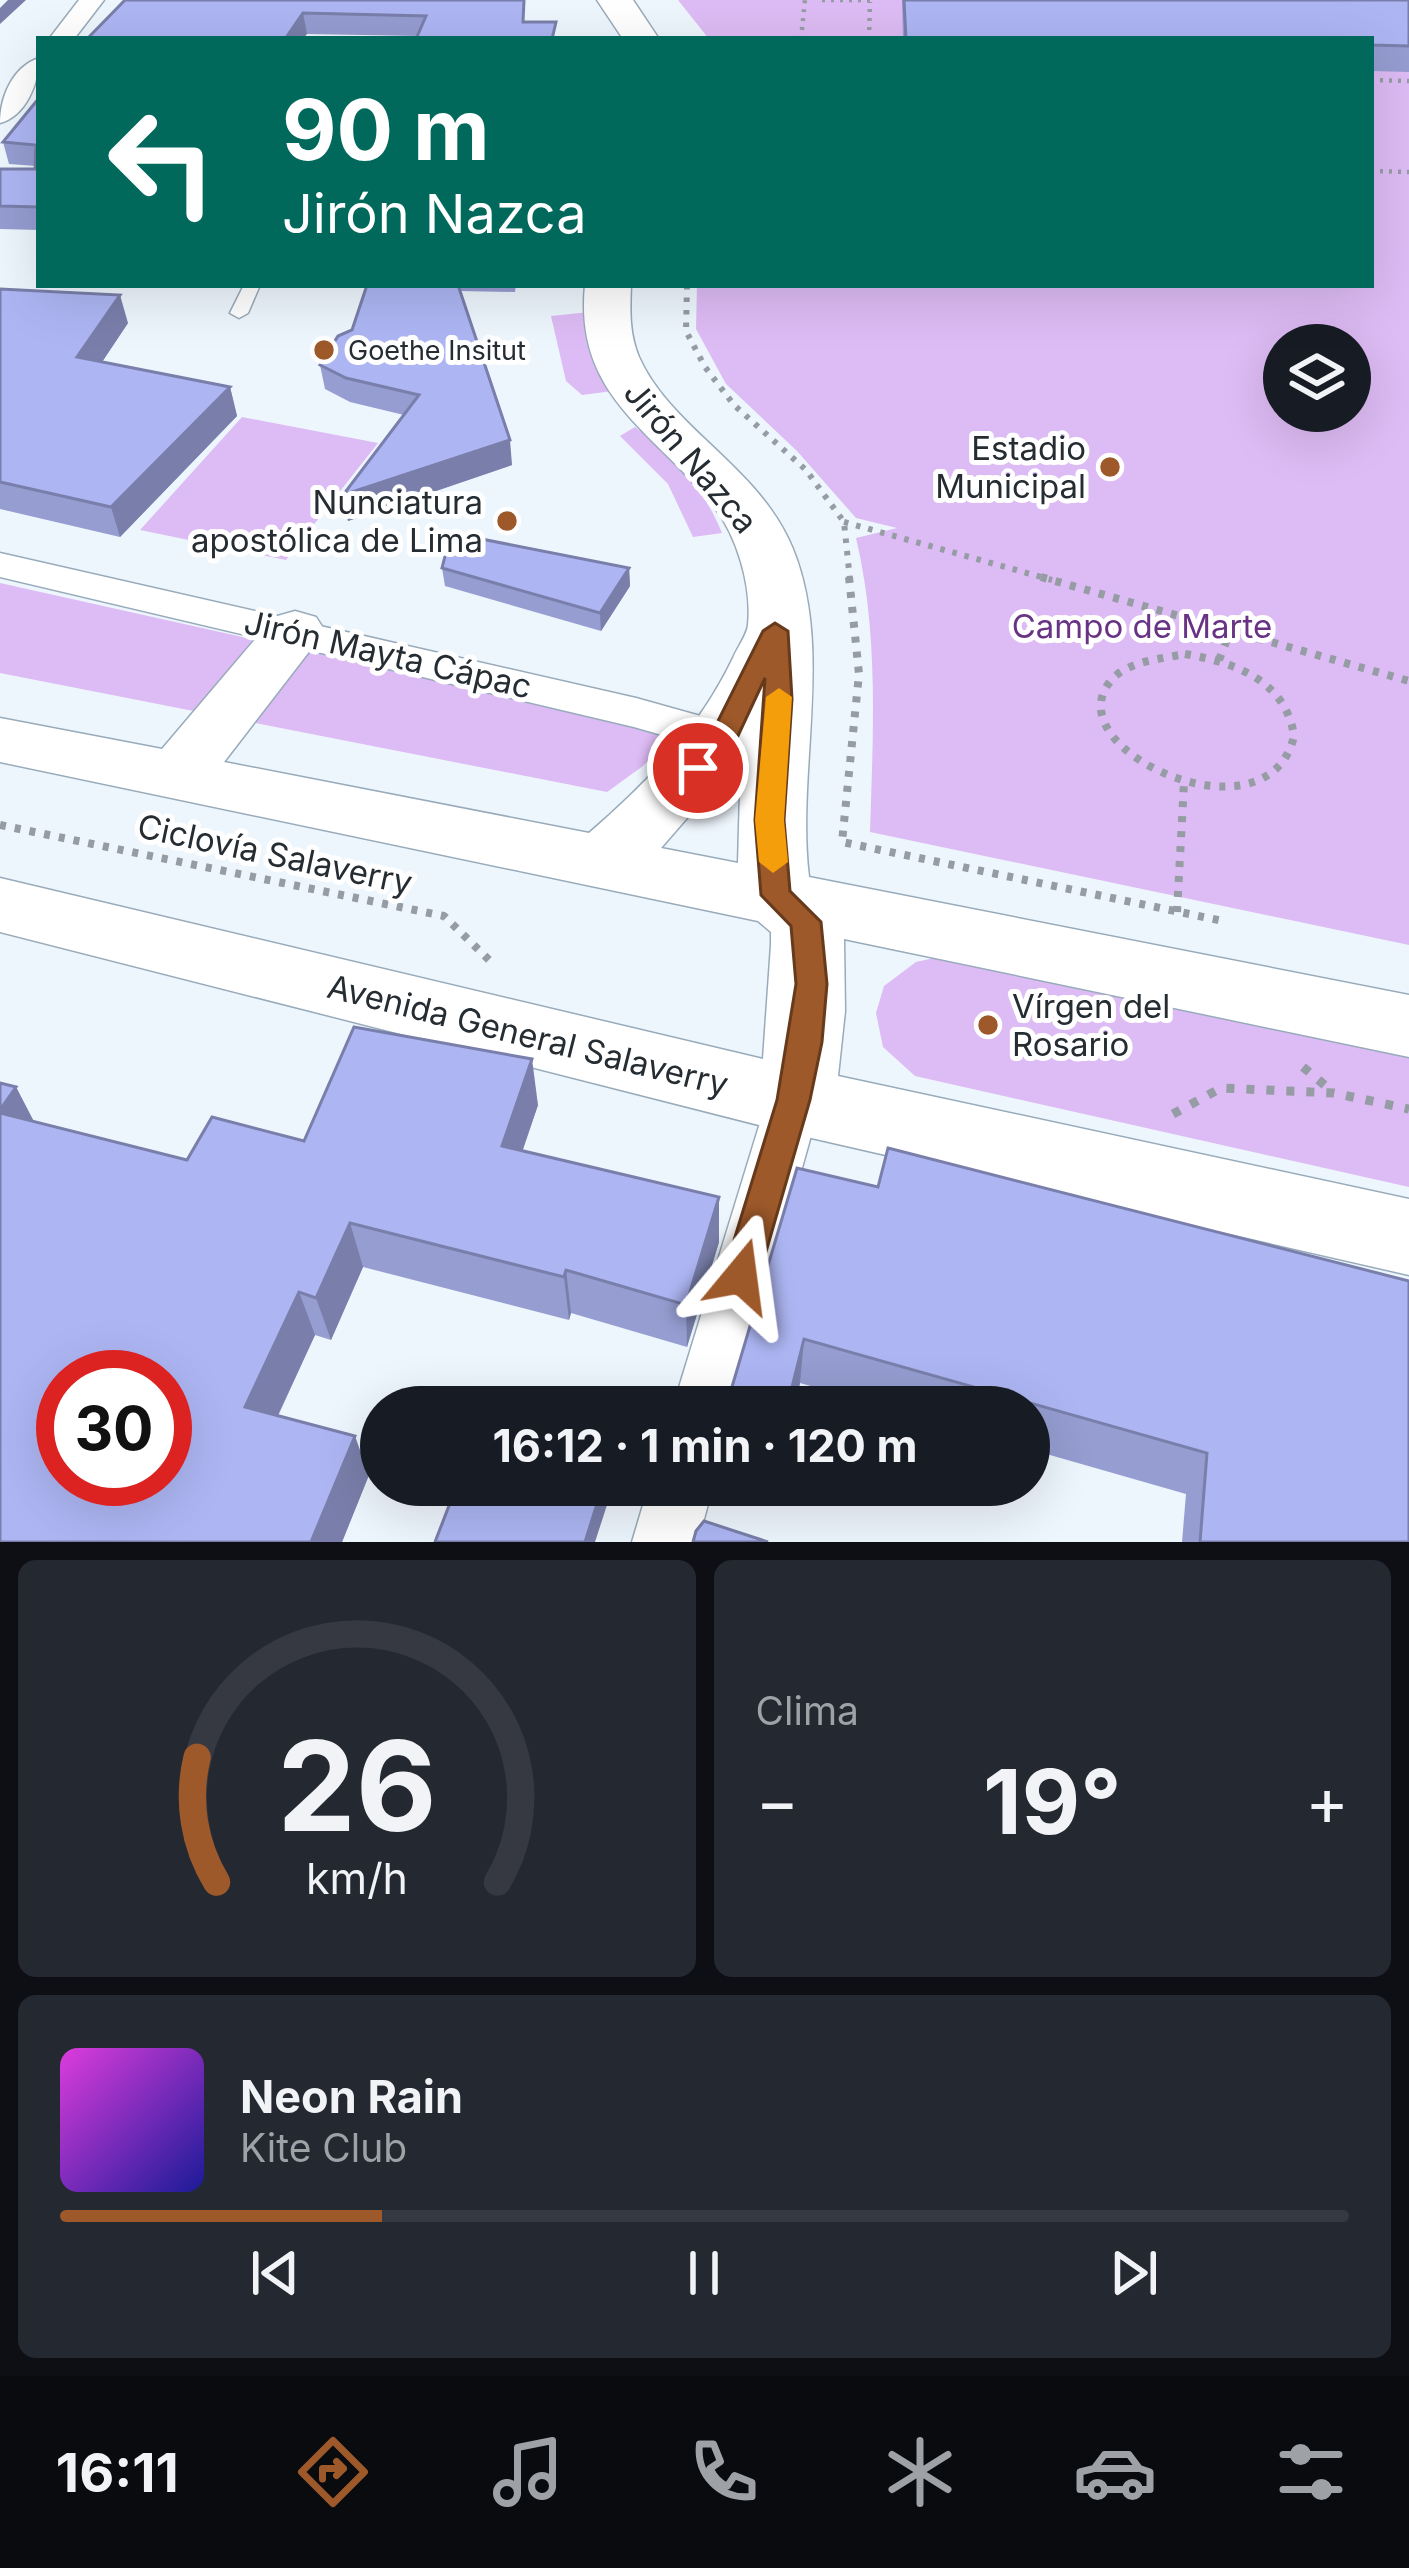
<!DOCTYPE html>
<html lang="es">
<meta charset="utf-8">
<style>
:root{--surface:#171b24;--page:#242831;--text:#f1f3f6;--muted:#9ea1a6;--line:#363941;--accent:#9d592a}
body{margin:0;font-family:Inter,sans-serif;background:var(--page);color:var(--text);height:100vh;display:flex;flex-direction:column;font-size:45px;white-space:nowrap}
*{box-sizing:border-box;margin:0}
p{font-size:39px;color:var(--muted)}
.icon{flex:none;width:66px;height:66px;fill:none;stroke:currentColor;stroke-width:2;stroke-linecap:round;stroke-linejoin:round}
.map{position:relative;height:1542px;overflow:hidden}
.sheet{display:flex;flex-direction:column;gap:18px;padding:18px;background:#0d0f14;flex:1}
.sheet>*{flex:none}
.top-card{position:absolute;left:36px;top:36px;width:1338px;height:252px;border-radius:0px;box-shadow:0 12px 48px #0002;background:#00695c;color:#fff;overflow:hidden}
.buttons{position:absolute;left:1263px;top:324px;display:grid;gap:24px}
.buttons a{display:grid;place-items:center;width:108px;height:108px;border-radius:50%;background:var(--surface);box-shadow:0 12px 48px #0002;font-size:60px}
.speed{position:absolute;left:36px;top:1350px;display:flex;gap:24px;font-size:60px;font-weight:700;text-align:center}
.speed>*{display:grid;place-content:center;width:156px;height:156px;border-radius:50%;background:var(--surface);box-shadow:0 12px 48px #0002;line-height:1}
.speed .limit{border:18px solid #d22;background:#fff;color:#111}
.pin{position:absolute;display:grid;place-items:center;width:102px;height:102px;color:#fff;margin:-51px;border:6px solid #fff;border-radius:50%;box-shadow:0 3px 12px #0007}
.me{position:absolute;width:132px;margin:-66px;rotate:16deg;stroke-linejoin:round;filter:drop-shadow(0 0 9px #0008)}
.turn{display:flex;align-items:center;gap:42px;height:252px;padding:0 48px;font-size:54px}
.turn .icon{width:156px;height:156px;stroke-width:2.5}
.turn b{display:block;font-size:84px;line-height:102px}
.big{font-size:90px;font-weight:700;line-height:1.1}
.sheet .tile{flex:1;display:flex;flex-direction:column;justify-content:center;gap:18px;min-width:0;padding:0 42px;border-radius:18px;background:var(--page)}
.sheet .dial{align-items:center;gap:0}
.dial svg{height:312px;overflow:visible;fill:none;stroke:var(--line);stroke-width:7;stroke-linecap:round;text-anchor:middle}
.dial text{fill:var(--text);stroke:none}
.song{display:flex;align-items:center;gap:36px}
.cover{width:144px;height:144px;border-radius:18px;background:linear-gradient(135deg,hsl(300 70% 55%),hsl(240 70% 35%))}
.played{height:12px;border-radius:6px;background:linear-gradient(90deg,var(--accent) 25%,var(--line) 25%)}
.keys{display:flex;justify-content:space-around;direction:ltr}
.heat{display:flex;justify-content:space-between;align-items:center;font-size:66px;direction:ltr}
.sheet .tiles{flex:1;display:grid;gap:18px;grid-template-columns:1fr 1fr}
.tile:last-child{grid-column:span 2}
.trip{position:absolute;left:360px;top:1386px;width:690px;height:120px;border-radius:60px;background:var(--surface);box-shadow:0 12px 48px #0002;font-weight:700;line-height:120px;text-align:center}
.menu{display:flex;height:192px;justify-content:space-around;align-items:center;background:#090b0e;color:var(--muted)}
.menu .icon{width:84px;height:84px}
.menu .current{color:var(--accent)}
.menu b{font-size:54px;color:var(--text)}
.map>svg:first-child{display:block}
</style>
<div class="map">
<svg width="1409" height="1542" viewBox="0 0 1409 1542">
<rect width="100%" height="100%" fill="#eef6fd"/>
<g fill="#ddbbf4" fill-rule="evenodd">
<path d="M678,0h731v945l-539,-113c3,-98 9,-198 -14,-294l41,-10 -41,-10 -59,-67 -71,-67 -30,-55 1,-44h674v-246h-662zM1284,345h66v66h-66z"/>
<polygon points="590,312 613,391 582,395 566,381 551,316"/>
<polygon points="242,417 378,443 286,560 140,530"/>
<path d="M635,427c39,28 69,62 87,106l-29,4 -25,-53 -48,-48z"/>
<polygon points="0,583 674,733 643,766 607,792 0,673"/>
<polygon points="957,953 1409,1045 1409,1187 915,1076 883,1047 876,1013 884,986 916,962"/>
</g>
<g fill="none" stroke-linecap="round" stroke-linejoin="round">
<defs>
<polygon id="lane" points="244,285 260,285 248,313 239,318 230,313"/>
<g id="street">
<polygon points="79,0 104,0 74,39 49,39"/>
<path d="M39,58c0,25 -13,58 -39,65 0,-25 12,-56 39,-65z"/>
<polygon points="0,553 636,698 765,734 771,745 765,756 749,760 634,727 0,577"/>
<polygon points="794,1077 813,1084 821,1100 735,1407 673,1407 767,1100 775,1084"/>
<polygon points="649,1485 713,1485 698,1542 632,1542"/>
</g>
<g id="secondary">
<polygon points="597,0 633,0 659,39 623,39"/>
<path d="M585,285h46c-1,25 -2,48 8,72 32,72 120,109 154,192 41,101 3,222 16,328l600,118v62l-565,-118 1,72 -7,65 571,123v76l-615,-141 -794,-202v-54l763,181 8,-114v-13l-13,-11 -758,-159v-44l162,31 112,-132 21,-6 21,6 9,14 -101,131 365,71c59,-51 110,-104 144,-175 4,-10 14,-23 15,-33 4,-39 -11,-90 -36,-121 -61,-75 -138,-109 -127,-219zM741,756l-3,107 -77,-15z"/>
</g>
</defs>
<use href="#lane" stroke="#98abbb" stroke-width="3"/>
<use href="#street" stroke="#98abbb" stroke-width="3"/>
<use href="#secondary" stroke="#98abbb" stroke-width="3"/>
<g stroke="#959ca3" stroke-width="4.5" stroke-dasharray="3 6" stroke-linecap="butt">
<polyline points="822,0 870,0"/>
<polyline points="801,39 805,0"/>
<polyline points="869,39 870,2"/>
<polyline points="1371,80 1409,81"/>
<polyline points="1371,171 1409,172"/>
</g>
<g stroke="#959ca3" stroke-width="6" stroke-dasharray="4.5 8" stroke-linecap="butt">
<polyline points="687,285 686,331 705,367 734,405 806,470 844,522 850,580"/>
<polyline points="844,522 1052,580"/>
</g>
<g stroke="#959ca3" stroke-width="8" stroke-dasharray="6 9" stroke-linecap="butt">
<polyline points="849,577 859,674 842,842 1223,921"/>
<polyline points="1041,577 1409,681"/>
<path d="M1185,654c48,8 101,26 109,82 -25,110 -237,16 -185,-53 16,-22 52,-24 76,-29z"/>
<polyline points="1219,660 1231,629"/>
<polyline points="0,825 444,916 490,961"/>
<polyline points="1177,912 1184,783"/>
</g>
<g stroke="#959ca3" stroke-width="9" stroke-dasharray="8 12" stroke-linecap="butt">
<polyline points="1303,1067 1333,1092"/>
<polyline points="1173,1114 1221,1088 1334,1093 1409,1109"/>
</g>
<use href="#lane" fill="#fff" fill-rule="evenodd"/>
<use href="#street" fill="#fff" fill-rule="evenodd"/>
<use href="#secondary" fill="#fff" fill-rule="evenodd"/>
</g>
<g fill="#959dd1">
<polygon points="125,0 526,22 418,36 307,34"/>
<polygon points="902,0 1409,0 1409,72 1371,71 1371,39 903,39"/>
<polygon points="39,98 39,230 0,229 0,169 35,169 36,166 9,164 3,142"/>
<polygon points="367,285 516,285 515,292 460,291 512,465 348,521 343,495 404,415 350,402 325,389 320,365 352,330"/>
<polygon points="0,289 128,323 102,362 230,387 237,416 120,537 0,509"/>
<polygon points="442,568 629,568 630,586 601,631 445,586"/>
<polygon points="16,1087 33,1121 187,1160 538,1105 522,1151 719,1242 687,1347 571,1313 569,1320 363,1267 331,1340 315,1335 278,1416 369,1475 342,1542 0,1542"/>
<polygon points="878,1187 1409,1542 1182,1542 1186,1494 1029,1449 1029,1407 884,1407 800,1383 794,1407 726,1407"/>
</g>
<g fill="#797faa">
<polygon points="8,0 26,0 0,24 0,8"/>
<polygon points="303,13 307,34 303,39 285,39"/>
<polygon points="120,295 128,323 86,386 77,357"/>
<polygon points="230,387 237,416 120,537 111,507"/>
<polygon points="510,440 512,465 348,521 343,495"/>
<polygon points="629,568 630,586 601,631 600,613"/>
<polygon points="532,1059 538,1105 509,1191 502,1146"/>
<polygon points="16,1087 40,1133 0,1115 0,1110"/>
<polygon points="719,1197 719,1242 687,1347 686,1305"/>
<polygon points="350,1223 363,1267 331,1340 316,1298"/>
<polygon points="566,1270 571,1313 569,1320 564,1277"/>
<polygon points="299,1292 315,1335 263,1447 245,1407"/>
<polygon points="804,1339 800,1383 794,1407 787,1407"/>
<polygon points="355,1436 369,1475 342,1542 311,1542"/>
<polygon points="603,1485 607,1505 595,1542 585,1542"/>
</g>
<g fill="#adb6f3" stroke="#797faa" stroke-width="3" fill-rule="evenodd">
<polygon points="125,0 524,0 523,22 556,22 552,39 416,39 426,16 303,13 285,39 87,39"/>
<polygon points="904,0 1409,0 1409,46 1371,45 1371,39 906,39"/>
<polygon points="39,98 39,207 0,206 0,169 35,169 36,145 3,142"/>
<polygon points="367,285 458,285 510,440 343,495 419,395 346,378 320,365 338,336 352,330"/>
<polygon points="0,289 120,295 77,357 230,387 111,507 0,482"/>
<polygon points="451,533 629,568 600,613 442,568"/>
<path d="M354,1027l178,32 -30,87 217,51 -33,108 -120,-35 -2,7 -214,-54 -34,75 -17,-6 -54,115 110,29 -44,106h-311v-429l187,47 25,-43 92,24zM63,1377h102v102h-102z"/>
<polygon points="0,1083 16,1087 0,1110"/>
<polygon points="888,1148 1409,1281 1409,1542 1200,1542 1207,1453 804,1339 787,1407 726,1407 797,1168 878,1187"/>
<polygon points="457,1485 603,1485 585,1542 435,1542"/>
<polygon points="704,1521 768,1542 693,1542 696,1531"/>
</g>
<polygon fill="#9d592a" stroke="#663a1b" stroke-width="3" points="775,623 788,631 792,699 784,820 790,891 821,922 827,984 822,1042 810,1100 759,1276 754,1288 741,1292 729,1288 723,1276 777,1100 796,984 791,926 761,895 755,820 765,678 737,738 708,775 689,775 685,768 712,733 763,631"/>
<polygon fill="#f59e0b" points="779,688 792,697 784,820 788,862 773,873 759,862 755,820 766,697"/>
<g fill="#9d592a" stroke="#fff" stroke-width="4.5">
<circle cx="324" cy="350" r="12"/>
<circle cx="1110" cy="467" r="12"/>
<circle cx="507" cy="521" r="12"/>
<circle cx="988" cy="1025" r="12"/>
</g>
<g text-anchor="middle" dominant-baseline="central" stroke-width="10" stroke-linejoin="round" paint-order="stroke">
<g font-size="27" fill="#252c32" stroke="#fff" text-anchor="start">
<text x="348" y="350">Goethe Insitut</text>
</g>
<g font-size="33" fill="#252c32" stroke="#fff" text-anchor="end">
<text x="1086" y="448">Estadio<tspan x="1086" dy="38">Municipal</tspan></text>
<text x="483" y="502">Nunciatura<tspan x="483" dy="38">apostólica de Lima</tspan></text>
<text x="1012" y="1006" text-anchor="start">Vírgen del<tspan x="1012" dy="38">Rosario</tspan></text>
</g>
<g font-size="33" fill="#252c32" stroke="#fff">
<text transform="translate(691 457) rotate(50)">Jirón Nazca</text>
<text transform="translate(388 654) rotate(13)">Jirón Mayta Cápac</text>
<text transform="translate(275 854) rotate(12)">Ciclovía Salaverry</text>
<text transform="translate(528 1035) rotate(14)">Avenida General Salaverry</text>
</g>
<g font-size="33" fill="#683385" stroke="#fff">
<text x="1142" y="626">Campo de Marte</text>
</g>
</g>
</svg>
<div class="buttons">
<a><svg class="icon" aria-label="layers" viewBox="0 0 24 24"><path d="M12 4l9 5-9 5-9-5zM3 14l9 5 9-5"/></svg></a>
</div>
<div class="speed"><div class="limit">30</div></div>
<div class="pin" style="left:698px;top:768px;background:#d93025"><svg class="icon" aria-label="arrive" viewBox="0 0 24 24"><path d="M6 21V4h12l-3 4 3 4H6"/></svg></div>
<svg class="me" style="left:741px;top:1276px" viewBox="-20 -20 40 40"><path d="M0-17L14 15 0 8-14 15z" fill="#9d592a" stroke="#fff" stroke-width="4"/></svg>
<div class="trip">16:12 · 1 min · 120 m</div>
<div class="top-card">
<div class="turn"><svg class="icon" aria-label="left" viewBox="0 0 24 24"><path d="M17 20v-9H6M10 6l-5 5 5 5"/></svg><div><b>90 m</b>Jirón Nazca</div></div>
</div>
</div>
<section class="sheet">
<div class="tiles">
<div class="tile dial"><svg viewBox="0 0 100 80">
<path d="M14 69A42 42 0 1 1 86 69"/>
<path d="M14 69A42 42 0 0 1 9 37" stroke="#9d592a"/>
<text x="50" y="56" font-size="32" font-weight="700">26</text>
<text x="50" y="72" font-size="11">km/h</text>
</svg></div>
<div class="tile"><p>Clima</p>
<div class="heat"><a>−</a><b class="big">19°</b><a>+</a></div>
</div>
<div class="tile">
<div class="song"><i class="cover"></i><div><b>Neon Rain</b><p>Kite Club</p></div></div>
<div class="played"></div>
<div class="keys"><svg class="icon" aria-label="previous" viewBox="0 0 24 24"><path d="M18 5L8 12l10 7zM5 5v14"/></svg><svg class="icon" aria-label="pause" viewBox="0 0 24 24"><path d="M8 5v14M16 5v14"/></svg><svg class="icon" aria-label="next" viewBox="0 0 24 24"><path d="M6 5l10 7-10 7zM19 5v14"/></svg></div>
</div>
</div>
</section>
<nav class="menu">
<b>16:11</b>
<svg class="icon current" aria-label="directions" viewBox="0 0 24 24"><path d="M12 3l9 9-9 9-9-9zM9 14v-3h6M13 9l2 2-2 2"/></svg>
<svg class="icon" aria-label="music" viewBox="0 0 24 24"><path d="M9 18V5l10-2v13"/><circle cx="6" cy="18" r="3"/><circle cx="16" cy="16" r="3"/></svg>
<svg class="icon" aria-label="phone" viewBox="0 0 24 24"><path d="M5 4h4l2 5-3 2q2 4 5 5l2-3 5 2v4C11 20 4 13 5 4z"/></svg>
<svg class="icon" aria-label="climate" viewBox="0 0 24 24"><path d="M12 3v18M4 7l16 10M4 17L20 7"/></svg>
<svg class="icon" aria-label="car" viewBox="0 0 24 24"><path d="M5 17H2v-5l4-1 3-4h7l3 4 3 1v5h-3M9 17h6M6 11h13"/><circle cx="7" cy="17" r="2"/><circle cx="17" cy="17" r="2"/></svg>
<svg class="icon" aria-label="filters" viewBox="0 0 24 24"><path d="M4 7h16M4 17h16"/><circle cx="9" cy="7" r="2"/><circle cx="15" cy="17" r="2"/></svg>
</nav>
